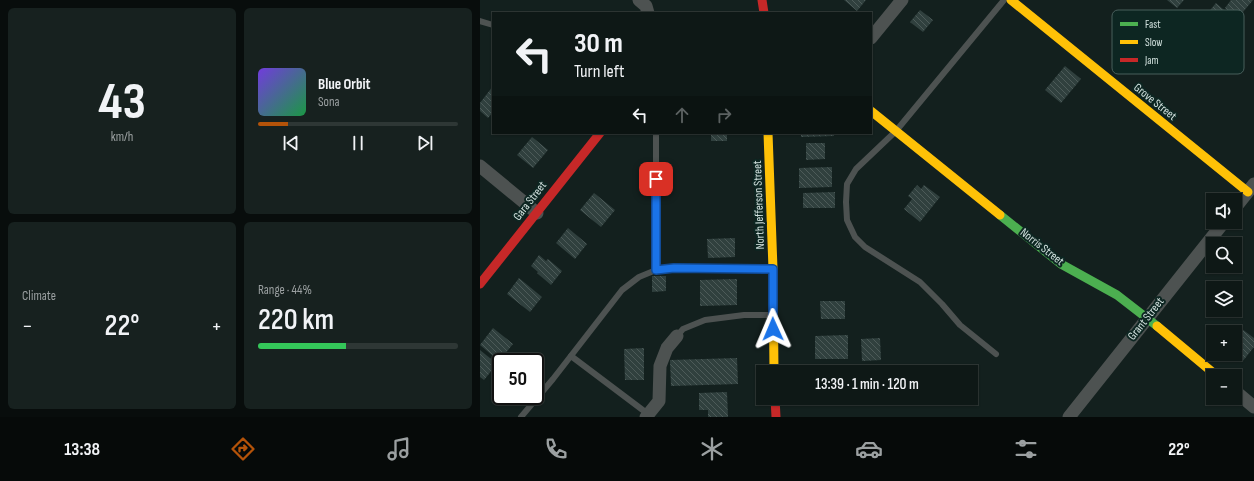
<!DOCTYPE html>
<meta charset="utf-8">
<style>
:root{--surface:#0e1816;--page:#17211f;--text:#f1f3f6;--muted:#9ba0a1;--line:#2e3735;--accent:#b45309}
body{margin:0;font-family:"Sofia Sans Condensed",sans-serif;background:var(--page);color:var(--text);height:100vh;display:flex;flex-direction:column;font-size:15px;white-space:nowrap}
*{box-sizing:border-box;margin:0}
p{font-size:13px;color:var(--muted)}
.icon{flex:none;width:22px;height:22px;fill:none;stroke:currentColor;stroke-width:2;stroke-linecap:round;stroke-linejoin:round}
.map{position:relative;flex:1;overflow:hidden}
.side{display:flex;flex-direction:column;gap:8px;padding:8px;background:#080d0c;width:480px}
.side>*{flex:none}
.banner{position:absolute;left:12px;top:12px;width:380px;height:122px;border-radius:0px;box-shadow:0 1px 3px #0004,0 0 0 1px var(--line);background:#0e1816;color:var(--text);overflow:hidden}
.fabs{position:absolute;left:726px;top:193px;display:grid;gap:8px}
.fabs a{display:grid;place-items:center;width:36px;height:36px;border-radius:0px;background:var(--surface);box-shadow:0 1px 3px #0004,0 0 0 1px var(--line);font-size:20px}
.speed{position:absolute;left:12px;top:353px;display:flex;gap:8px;font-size:20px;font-weight:700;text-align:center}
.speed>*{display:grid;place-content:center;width:52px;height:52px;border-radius:50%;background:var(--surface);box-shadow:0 1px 3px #0004,0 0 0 1px var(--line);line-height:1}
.speed .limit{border:2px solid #111;border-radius:6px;background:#fff;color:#111}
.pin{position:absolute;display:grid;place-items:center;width:34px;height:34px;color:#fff;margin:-17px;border-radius:8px;box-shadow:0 2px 6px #0006}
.me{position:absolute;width:44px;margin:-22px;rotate:359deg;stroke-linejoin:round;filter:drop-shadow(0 0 3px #0008)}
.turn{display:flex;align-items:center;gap:14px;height:84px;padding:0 16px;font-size:18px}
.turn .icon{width:52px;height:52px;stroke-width:2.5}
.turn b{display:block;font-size:28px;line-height:34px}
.lanes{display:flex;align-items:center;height:38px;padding:0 16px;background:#0003;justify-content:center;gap:20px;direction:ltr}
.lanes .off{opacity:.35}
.big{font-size:30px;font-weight:600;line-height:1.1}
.side .tile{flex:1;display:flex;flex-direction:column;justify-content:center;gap:6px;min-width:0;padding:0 14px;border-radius:6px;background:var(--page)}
.side .dial{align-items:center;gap:0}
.dial b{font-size:52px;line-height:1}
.song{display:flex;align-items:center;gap:12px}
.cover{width:48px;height:48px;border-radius:6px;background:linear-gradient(135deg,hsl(260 70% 55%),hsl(140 70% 35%))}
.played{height:4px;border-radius:2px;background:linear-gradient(90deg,var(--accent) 15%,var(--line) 15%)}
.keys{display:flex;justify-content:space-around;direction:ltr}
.heat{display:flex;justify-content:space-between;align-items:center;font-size:22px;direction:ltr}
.charge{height:6px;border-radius:3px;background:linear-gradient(90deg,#34c759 44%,var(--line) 0)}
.side .tiles{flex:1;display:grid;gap:8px;grid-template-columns:repeat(2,1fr)}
.trip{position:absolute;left:276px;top:365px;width:222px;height:40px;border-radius:0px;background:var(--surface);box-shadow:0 1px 3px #0004,0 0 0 1px var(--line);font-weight:600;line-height:40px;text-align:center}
.dock{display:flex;height:64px;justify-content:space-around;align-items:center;background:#060a09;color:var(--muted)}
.dock .icon{width:28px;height:28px}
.dock .current{color:var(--accent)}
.dock b{font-size:18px;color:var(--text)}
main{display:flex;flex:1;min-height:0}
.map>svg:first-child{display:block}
</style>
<main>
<section class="side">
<div class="tiles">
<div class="tile dial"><b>43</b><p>km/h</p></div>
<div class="tile">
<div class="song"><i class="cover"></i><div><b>Blue Orbit</b><p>Sona</p></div></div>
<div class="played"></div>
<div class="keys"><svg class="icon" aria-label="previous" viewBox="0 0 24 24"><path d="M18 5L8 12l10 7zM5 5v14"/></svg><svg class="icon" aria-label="pause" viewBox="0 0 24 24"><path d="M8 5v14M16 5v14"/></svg><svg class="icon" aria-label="next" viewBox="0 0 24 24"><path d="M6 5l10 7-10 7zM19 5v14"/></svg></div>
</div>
<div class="tile"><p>Climate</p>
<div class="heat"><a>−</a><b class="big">22°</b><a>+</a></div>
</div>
<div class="tile"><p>Range · 44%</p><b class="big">220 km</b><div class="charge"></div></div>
</div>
</section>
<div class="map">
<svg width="774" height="417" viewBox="0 0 774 417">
<defs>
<pattern id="building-back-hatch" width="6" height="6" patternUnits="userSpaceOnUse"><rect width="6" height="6" fill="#30403e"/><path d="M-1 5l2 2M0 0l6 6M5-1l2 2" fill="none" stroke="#4d5b59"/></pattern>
</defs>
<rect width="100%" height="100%" fill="#13201e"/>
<g fill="url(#building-back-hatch)">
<polygon points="364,0 386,0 377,11"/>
<polygon points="687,0 704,0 697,8"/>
<polygon points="751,0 773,0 758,18 745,8"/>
<polygon points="736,3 744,10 734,22 726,15"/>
<polygon points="440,10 453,20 443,32 430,22"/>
<polygon points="585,66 601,79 581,103 565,90"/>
<polygon points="13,86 13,112 8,118 0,111 0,103"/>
<rect x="231" y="133" width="16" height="8"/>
<polygon points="321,133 354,133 354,136 321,137"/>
<polygon points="52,137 68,150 53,168 37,155"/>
<polygon points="326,143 345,143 345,159 326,160"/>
<polygon points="352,167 352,187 319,188 319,168"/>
<polygon points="437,185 441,189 444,185 460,197 440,222 424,209 432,199 428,196"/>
<polygon points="355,192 355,208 323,208 323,193"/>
<polygon points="114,193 135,210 121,227 100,210"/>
<polygon points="88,228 107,244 95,259 76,243"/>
<polygon points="255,238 255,257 228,258 227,239"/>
<polygon points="59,255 66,261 68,259 82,271 71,285 57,273 58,272 51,266"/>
<polygon points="172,276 186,276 186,291 172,292"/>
<polygon points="39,278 62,297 50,312 27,294"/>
<polygon points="257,279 257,305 220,306 220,280"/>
<polygon points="340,301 365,301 365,319 341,319"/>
<polygon points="758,326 774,338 774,347 762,362 753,354 755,354 755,332 753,332"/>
<polygon points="13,328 33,344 19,361 0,345"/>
<polygon points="368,335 368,359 335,359 335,336"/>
<polygon points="400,338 401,360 382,361 381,339"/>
<polygon points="164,348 164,380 145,380 144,349"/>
<polygon points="0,350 17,364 4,380 0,377"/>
<polygon points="257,358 258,384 191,386 190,360"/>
<polygon points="247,392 248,417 228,417 228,410 219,410 219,393"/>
<polygon points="347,398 357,398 357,399 347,400"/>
</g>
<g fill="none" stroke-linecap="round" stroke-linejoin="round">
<g stroke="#4d5251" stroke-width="6">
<polyline points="0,21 13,25"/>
<polyline points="176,133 176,270"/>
<polyline points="197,336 203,329 225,320 264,315 291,315"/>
<polyline points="516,354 480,325 462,304 440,282 385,247 375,237 367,220 366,202 367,184 376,169 416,131 524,0"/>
<polyline points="91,356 168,414"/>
<polyline points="41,417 73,379 142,290 159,277 176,270 194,268 292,269"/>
</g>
<g stroke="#4d5251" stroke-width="13">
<polyline points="159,0 166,6 168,13"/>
<polyline points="391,38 422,0"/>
<polyline points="0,166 57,213"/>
<polyline points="755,208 774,184"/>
<polyline points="755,391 774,407"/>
<polyline points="166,417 179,401 180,366 187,348 197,336"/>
<polyline points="589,417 744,222"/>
</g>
<polyline stroke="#4caf50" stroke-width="9" points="520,215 581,264 637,295 677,326"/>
<g stroke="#ffc107" stroke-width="9">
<polyline points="531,0 768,192"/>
<polyline points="391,111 520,215"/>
<polyline points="288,133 293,269 294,372"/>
<polyline points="677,326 737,376"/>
</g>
<g stroke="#c62828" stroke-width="9">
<polyline points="282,0 284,13"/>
<polyline points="0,284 120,133"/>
<polyline points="295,398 296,417"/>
</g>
</g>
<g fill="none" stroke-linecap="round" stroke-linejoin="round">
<defs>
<polyline id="route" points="176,179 176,270 194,268 293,269 293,329"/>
</defs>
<use href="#route" stroke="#114b97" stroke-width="10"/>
<use href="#route" stroke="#1a73e8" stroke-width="7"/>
</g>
<g text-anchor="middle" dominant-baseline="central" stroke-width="4" stroke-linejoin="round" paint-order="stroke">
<g font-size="12" fill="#d3e2df" stroke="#0d2622">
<text transform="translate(675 102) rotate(39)">Grove Street</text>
<text transform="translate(50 201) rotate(-52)">Gara Street</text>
<text transform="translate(279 205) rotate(-92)">North Jefferson Street</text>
<text transform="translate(562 247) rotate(38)">Norris Street</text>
<text transform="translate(666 319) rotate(-52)">Grant Street</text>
</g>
</g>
<rect x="632" y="10" width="132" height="64" rx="6" fill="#0d2622" stroke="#485e5b" stroke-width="1"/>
<rect x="640" y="22" width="18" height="4" fill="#4caf50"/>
<rect x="640" y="40" width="18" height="4" fill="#ffc107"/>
<rect x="640" y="58" width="18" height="4" fill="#c62828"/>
<g font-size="11" fill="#d3e2df">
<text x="665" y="28">Fast</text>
<text x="665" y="46">Slow</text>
<text x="665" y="64">Jam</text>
</g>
</svg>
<div class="fabs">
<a><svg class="icon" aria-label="sound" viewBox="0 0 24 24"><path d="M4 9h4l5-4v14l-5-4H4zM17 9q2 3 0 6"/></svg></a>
<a><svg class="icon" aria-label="search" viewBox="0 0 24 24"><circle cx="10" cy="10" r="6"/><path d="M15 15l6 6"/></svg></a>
<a><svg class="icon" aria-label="layers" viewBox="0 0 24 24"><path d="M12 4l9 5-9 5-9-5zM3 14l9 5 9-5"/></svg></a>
<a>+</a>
<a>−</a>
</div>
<div class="speed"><div class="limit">50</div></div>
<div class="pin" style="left:176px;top:179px;background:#d93025"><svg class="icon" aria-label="arrive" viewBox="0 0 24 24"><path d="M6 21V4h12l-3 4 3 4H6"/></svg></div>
<svg class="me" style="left:293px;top:329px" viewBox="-20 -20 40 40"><path d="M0-17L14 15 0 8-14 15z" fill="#1a73e8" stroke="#fff" stroke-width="4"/></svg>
<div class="trip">13:39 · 1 min · 120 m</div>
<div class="banner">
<div class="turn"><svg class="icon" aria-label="left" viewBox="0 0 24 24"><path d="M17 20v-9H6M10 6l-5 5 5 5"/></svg><div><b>30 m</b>Turn left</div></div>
<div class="lanes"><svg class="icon" aria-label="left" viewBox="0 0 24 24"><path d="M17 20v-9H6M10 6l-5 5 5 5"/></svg><svg class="icon off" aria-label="ahead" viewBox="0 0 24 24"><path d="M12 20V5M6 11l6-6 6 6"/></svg><svg class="icon off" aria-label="right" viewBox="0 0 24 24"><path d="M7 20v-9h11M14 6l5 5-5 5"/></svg></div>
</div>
</div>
</main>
<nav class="dock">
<b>13:38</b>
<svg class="icon current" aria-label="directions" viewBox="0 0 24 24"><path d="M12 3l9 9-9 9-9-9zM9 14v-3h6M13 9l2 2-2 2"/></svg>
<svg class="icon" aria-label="music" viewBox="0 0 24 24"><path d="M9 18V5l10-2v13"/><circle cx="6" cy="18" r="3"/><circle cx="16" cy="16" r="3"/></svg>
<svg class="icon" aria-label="phone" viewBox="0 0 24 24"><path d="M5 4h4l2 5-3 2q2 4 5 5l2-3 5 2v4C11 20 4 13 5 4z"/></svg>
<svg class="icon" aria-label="climate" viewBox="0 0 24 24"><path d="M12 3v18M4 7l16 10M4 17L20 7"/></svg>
<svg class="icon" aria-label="car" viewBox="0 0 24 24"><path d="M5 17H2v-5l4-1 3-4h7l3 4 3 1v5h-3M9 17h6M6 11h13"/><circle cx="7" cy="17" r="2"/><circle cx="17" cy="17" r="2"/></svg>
<svg class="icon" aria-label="filters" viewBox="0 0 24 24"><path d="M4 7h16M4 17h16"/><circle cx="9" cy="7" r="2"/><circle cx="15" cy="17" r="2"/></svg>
<b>22°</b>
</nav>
